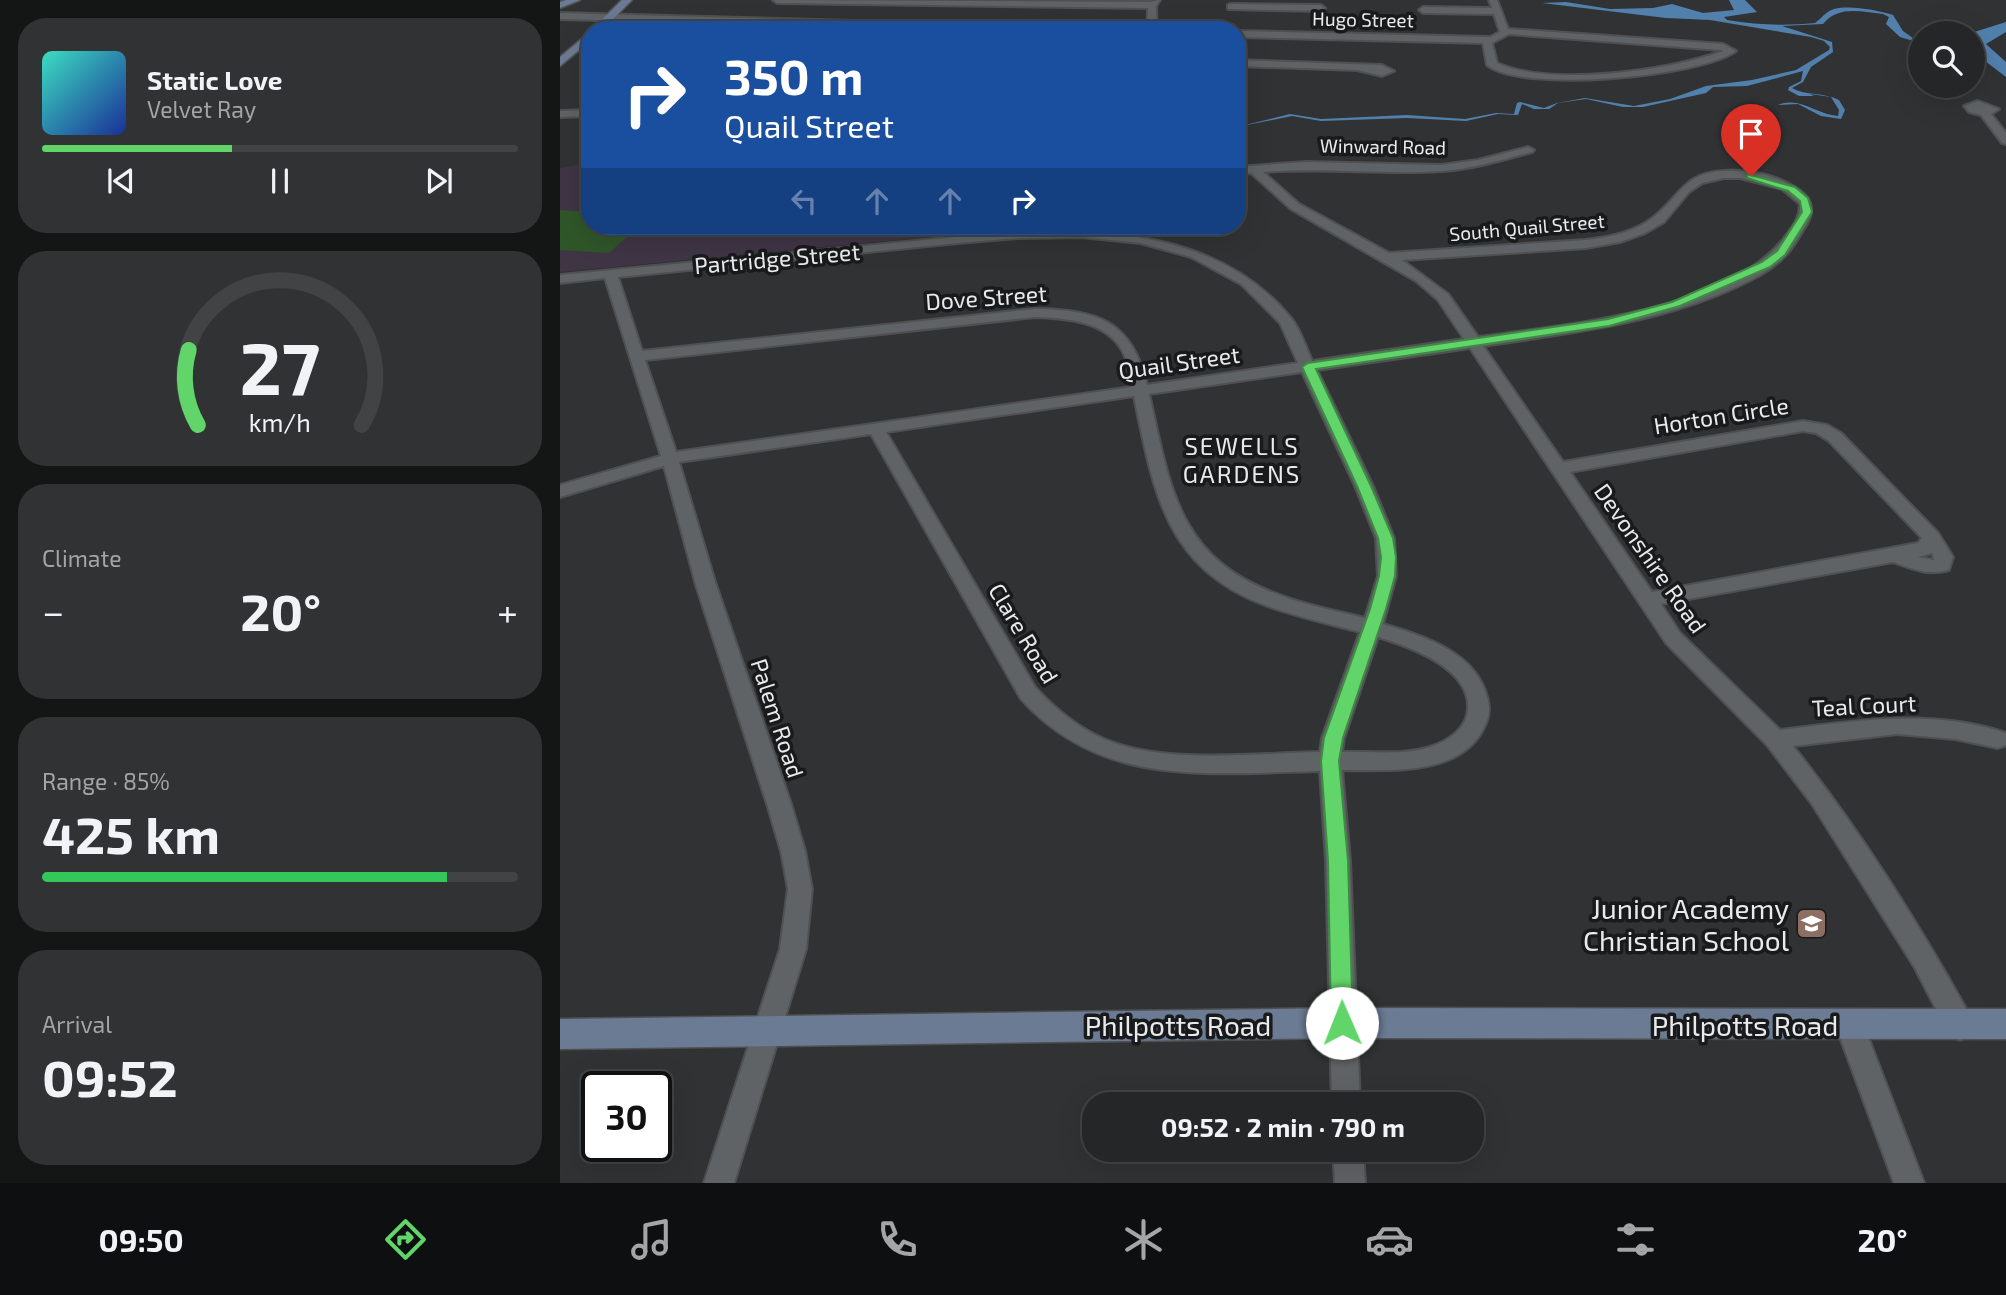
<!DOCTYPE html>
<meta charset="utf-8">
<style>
:root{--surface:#242627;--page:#303233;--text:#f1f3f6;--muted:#a3a5a7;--line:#414344;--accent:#61d46a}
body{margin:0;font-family:"Exo 2",sans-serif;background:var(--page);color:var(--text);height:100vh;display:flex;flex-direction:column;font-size:26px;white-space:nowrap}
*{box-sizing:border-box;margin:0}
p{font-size:23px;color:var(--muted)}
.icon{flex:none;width:38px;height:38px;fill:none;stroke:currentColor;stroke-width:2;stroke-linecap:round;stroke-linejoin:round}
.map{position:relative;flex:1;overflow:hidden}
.panel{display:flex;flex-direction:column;gap:18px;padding:18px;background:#141515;width:560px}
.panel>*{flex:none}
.banner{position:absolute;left:21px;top:21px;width:665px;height:214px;border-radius:28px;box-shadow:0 7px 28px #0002,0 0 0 2px var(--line);background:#1a4fa0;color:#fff;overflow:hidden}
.buttons{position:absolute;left:1348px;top:21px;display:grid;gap:14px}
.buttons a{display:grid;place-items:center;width:77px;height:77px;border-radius:50%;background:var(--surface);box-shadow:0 7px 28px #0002,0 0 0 2px var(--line);font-size:35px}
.speed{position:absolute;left:21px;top:1071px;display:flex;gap:14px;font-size:35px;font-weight:700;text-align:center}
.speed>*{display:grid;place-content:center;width:91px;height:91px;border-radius:50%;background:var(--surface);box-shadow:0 7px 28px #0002,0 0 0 2px var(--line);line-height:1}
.speed .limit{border:4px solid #111;border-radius:10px;background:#fff;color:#111}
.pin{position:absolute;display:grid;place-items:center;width:60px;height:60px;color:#fff;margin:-72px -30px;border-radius:50% 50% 50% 0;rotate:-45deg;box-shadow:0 0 7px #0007}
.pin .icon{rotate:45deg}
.me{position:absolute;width:77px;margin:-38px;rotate:359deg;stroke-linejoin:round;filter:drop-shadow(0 0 5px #0008)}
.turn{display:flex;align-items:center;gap:24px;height:147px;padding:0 28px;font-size:32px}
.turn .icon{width:91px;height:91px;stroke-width:2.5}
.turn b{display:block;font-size:49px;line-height:60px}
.lanes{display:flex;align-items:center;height:66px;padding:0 28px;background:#0003;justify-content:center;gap:35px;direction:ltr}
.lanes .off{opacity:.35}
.big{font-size:52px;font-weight:700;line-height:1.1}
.panel .card{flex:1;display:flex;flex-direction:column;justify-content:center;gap:10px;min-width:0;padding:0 24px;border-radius:28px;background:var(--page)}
.panel .dial{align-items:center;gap:0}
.dial svg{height:182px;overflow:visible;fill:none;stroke:var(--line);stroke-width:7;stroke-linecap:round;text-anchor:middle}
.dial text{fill:var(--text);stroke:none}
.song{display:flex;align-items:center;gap:21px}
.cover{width:84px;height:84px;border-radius:10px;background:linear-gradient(135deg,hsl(170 70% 55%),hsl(230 70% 35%))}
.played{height:7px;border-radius:4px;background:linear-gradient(90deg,var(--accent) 40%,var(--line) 40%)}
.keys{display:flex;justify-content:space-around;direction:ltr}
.heat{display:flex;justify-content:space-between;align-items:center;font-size:38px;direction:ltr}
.charge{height:10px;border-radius:5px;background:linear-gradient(90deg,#34c759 85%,var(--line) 0)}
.trip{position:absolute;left:522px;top:1092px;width:402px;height:70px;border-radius:28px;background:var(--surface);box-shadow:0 7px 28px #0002,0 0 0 2px var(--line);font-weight:700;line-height:70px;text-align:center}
.menu{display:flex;height:112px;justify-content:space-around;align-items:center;background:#0e0f10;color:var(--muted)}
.menu .icon{width:49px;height:49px}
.menu .active{color:var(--accent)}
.menu b{font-size:32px;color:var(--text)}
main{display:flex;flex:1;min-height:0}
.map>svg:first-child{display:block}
</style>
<main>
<section class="panel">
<div class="card">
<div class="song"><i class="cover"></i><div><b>Static Love</b><p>Velvet Ray</p></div></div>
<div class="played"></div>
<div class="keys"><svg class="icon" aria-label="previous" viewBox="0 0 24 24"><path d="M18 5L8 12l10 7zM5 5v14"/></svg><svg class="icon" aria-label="pause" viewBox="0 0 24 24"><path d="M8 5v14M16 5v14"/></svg><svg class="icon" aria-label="next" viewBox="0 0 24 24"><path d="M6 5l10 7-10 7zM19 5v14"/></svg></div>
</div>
<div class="card dial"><svg viewBox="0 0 100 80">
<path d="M14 69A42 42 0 1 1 86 69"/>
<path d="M14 69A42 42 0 0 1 10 36" stroke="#61d46a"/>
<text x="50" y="56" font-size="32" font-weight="700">27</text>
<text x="50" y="72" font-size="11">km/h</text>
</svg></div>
<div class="card"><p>Climate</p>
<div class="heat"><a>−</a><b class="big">20°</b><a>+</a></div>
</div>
<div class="card"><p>Range · 85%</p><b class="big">425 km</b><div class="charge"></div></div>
<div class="card"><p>Arrival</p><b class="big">09:52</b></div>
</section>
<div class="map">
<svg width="1446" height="1183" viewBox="0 0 1446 1183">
<rect width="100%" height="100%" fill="#303234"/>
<polygon fill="#3f3545" points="30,162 30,226 452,226 453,229 0,272 0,168"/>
<polygon fill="#2f5629" points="0,210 30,212 30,226 79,226 49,253 0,250"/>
<g fill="#5280ad">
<path d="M1169,0h16l12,12 -33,5 3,3c30,5 58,6 88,3 7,-5 10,-11 19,-14 17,-4 42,1 59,6l10,16 17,12 -20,-6 -14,-13 3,-7 -6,-3c-23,-2 -44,-9 -60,10l-41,2 50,16 1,10 -22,15 -8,15 -11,6c14,8 32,4 47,12l6,10 -4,9 -20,-3 -23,-12 -20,1c22,-9 39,10 60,11l1,-6 -8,-13 -21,-3 4,2h-15l-11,-6 1,-3 12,-6 2,-10 -56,15 -34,1 -7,6 -63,14h-20l-37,-8 -28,4 -9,6h-15l-12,-5 -4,11 -20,-1 -32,7 -59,-3 -86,3 -29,-5 -55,11 53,-13 31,5 86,-4 58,4 31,-6 18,1 3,-11 3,-1 24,6 13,-5 28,-5 49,8 36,-7 36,-13 46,-6 44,-10 33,-20 1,-3 -6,-6 -13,-4 -101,-17 -44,-2 -124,-15 24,-1 44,7 43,-1 19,-4 31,9 31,-3z"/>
<polygon points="1446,22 1446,32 1426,44 1446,62 1446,77 1412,51 1411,33"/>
</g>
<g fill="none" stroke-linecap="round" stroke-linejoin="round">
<defs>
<g id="street">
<polygon points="213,0 590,2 600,0 596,6 597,30 587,30 588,8 217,3"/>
<path d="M929,0h8l11,29 215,15 13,7c-36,26 -214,42 -249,14l-4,-22 -246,-6v-6l253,6 10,-5 -6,-18 -71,-1 -4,-3 4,-3 69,1zM949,34l212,16 2,1c-54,20 -173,36 -226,12l-5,-20z"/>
<polygon points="671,4 761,5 765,8 761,11 668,9 668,5"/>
<polygon points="0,13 516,27 520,30 406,30 0,19"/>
<polygon points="677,60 822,65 834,71 822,76 797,70 677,66"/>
<polygon points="1418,101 1439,109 1431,114 1446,133 1446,144 1442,143 1421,115 1409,112 1404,106"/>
<polygon points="30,110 30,116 0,117 0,111"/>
<path d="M968,147l6,3 -2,2c-30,8 -59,17 -90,19 -60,4 -119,-4 -179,1l36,32 90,49 197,-13c24,-3 50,-8 69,-24 26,-21 29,-43 68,-45 25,-2 55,4 76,19 16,11 15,25 4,40 -5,9 -11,19 -18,26 -13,14 -32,23 -49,31 -80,37 -167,46 -253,59l80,116 240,-41 24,4 14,8 97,100 15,24 -4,13c-21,6 -36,-1 -56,-8l-232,42 19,29 100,97c75,-9 152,-22 226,3v12l-8,3 -43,-9 -58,-5 -104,12c67,84 125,176 177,270l4,10 -4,10 -10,4 -10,-4 -35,-68 -103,-164 -45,-59 -101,-102 -196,-295 -153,22 56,116 21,52 2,38 -13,48c40,12 93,28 104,73 3,10 3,17 -1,26 -7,18 -21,30 -38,37 -33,13 -70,10 -106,10l8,91 10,243h-28l-6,-243 -6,-90c-111,2 -218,18 -299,-72l-150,-265 -192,28 37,123 75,219 14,47 7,38 -6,60 -72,234h-30l76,-234 8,-60 -7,-38 -14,-47 -71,-219 -32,-119 -104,31v-12l101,-29 -56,-178 -45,5v-8l459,-44c99,-2 204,5 272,87 9,11 15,29 21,43l152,-22 -26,-39 -22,-19 -125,-72 -40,-36 -14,1v-7l69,-5 135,3 37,-5zM1180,178l42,11 18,15c0,12 -5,20 -12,29 -54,78 -223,92 -310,104l-30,-43 -46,-34 184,-12 34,-6 25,-9 19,-11 25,-30 13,-9 22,-5zM521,237l59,6 51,14 50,27 39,39 18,40 -151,22c-15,-65 -50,-75 -112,-76l-393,42 -24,-74 340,-34 61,-5zM475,317c31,1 74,4 89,37 4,10 5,22 8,33l-456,65 -31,-92zM742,372l53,114 21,52 2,38 -13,42c-29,-7 -60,-13 -88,-24 -100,-36 -107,-108 -128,-200zM574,396c19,92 30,170 128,208 31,12 65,19 98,28l-38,106 -2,14c-65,1 -155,13 -216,-13 -27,-12 -49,-30 -69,-52l-149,-255zM1243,431l13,2 13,8 93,97 -4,5 -266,49 -82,-120zM1372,552l2,8 -16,-3 14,-4zM818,637c33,10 99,33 89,78 -3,15 -20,26 -34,31 -28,10 -61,5 -91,6l2,-14z"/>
<polygon points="1290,1012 1300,1016 1364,1183 1334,1183 1276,1026 1280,1016"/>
<polygon points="773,1150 803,1150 805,1183 775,1183"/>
</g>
<g id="secondary">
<polygon points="6,0 20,0 0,8 0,2"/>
<polygon points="62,0 72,0 42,30 31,30"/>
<polygon points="30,32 30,41 0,66 0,57"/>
<polygon points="782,1008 1446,1009 1446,1039 782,1038 0,1049 0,1019"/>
</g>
</defs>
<use href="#street" stroke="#4e5052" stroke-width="4"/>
<use href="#secondary" stroke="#4e5052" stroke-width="3"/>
<use href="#street" fill="#606365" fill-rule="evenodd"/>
<use href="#secondary" fill="#6b7b93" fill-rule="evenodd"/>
</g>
<polygon fill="#61d46a" stroke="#3f8a45" stroke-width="2" points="1187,174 1235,187 1248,198 1252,212 1225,255 1210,267 1120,306 1049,326 756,369 811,486 833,538 836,557 835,576 826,609 783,738 779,761 788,861 793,1023 790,1031 782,1035 774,1031 771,1023 768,861 761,761 764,738 810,609 819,576 821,557 818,538 797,486 742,367 748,363 1048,319 1112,302 1202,262 1217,251 1242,212 1240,201 1228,191 1187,178"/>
<defs>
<symbol id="school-square" viewBox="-11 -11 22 22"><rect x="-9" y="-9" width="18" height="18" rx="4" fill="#8d6e63" stroke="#191a1b"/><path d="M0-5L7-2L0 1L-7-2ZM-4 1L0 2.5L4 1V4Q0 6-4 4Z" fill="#fff"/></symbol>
</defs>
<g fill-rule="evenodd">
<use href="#school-square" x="1234" y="906" width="35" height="35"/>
</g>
<g text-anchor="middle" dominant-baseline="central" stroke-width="7" stroke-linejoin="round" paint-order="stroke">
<g font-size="19" fill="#e9eaec" stroke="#191a1b">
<text transform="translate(803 19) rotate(1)">Hugo Street</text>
<text transform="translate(823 146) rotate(1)">Winward Road</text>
<text transform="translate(967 227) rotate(-5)">South Quail Street</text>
</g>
<g font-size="23" fill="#e9eaec" stroke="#191a1b">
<text transform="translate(217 258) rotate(-5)">Partridge Street</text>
<text transform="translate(426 297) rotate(-4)">Dove Street</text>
<text transform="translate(619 362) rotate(-8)">Quail Street</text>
<text transform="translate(1161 415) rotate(-9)">Horton Circle</text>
<text transform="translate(1091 558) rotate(55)">Devonshire Road</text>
<text transform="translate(464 633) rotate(59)">Clare Road</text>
<text transform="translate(1304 705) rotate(-3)">Teal Court</text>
<text transform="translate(218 718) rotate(72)">Palem Road</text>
</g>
<g font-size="24" letter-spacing="2" fill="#e9eaec" stroke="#191a1b">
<text x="682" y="445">SEWELLS<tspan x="682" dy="28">GARDENS</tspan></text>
</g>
<g font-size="28" fill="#e9eaec" stroke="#191a1b" text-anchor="end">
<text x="1229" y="908">Junior Academy<tspan x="1229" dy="32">Christian School</tspan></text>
</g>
<g font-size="28" fill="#e9eaec" stroke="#191a1b">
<text x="618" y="1025">Philpotts Road</text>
<text x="1185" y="1025">Philpotts Road</text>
</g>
</g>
</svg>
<div class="buttons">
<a><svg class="icon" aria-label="search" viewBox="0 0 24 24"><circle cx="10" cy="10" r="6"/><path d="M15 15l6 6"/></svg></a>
</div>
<div class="speed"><div class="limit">30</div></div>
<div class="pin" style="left:1191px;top:176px;background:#d93025"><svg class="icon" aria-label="arrive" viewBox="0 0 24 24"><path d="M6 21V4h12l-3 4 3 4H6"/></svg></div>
<svg class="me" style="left:782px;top:1023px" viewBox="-20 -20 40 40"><circle r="19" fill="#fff"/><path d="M0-13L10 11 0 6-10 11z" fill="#61d46a"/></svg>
<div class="trip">09:52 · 2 min · 790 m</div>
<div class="banner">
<div class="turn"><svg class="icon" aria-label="right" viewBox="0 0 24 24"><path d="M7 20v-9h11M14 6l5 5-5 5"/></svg><div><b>350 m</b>Quail Street</div></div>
<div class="lanes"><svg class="icon off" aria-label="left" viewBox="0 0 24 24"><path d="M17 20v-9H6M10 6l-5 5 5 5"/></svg><svg class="icon off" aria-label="ahead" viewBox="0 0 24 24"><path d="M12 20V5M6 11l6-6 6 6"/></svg><svg class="icon off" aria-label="ahead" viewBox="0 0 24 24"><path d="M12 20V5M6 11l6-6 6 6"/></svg><svg class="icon" aria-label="right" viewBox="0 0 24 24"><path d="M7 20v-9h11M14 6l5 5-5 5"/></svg></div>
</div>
</div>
</main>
<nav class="menu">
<b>09:50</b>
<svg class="icon active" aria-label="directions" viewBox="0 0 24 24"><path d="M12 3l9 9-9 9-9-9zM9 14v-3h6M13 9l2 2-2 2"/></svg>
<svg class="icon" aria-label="music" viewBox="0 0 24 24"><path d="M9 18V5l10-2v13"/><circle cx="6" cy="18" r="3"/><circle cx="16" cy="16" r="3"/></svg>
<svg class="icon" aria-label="phone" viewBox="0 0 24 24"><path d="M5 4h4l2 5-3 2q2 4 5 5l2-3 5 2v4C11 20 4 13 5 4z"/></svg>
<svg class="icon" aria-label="climate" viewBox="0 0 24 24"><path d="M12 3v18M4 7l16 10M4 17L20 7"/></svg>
<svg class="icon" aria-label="car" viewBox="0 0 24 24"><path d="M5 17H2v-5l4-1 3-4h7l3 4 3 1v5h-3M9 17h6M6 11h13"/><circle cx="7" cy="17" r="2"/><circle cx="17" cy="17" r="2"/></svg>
<svg class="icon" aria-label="filters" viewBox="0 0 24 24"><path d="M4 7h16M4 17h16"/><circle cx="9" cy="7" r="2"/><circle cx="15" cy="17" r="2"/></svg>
<b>20°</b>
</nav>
